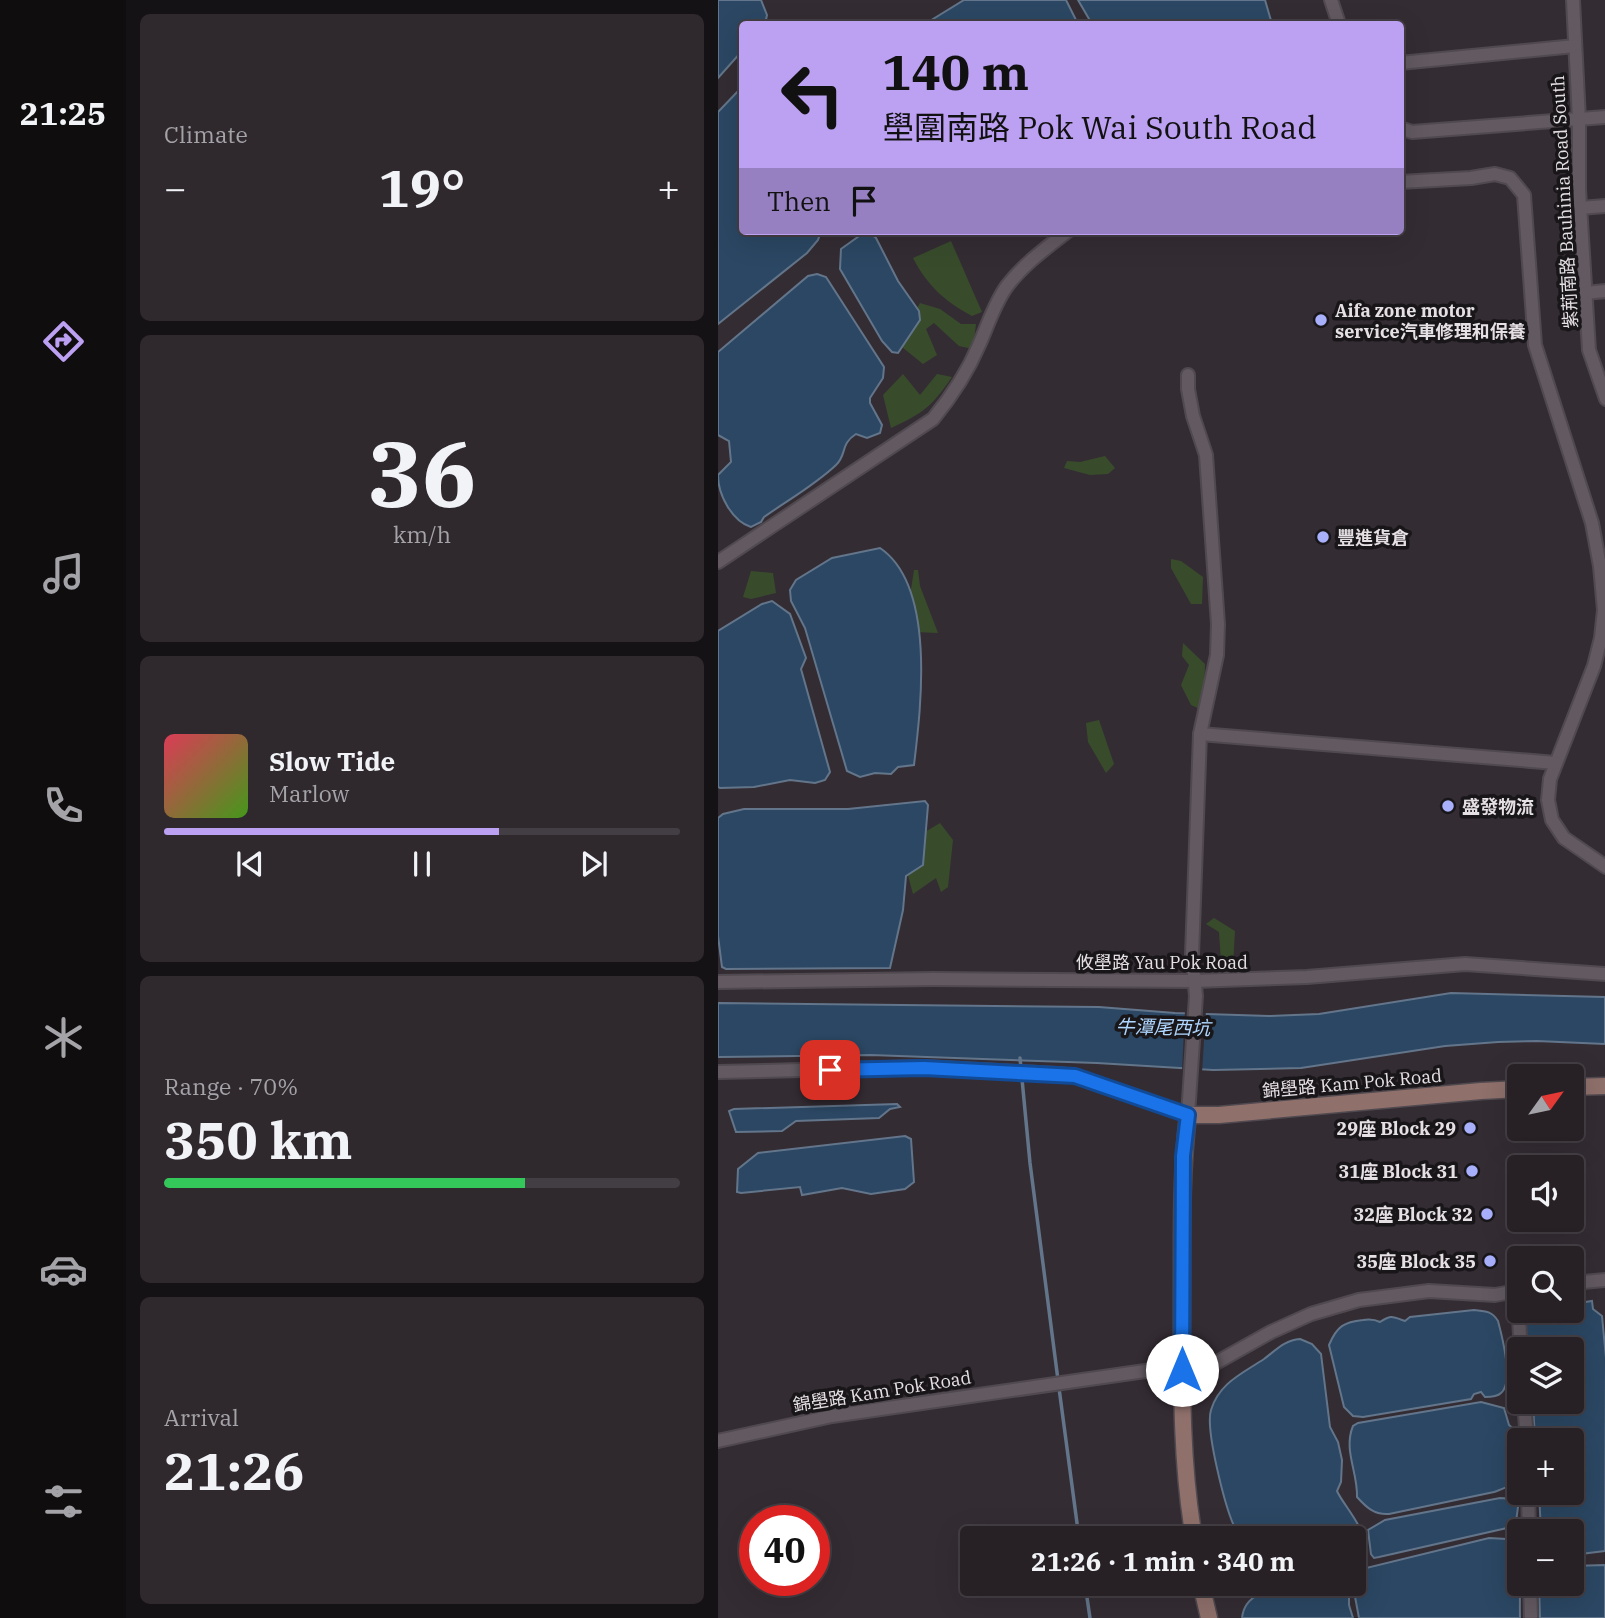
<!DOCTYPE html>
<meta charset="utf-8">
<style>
:root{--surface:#272126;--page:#2f292e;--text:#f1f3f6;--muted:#a4a3a7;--line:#433e43;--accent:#bca0f2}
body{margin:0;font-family:"IBM Plex Serif","Noto Sans TC",serif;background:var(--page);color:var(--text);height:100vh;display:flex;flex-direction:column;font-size:26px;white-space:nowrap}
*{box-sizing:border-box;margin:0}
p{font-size:23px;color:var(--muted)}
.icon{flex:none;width:38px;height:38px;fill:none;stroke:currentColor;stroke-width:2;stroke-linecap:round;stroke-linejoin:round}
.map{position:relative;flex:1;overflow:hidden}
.panel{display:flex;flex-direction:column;gap:14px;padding:14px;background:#151215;width:592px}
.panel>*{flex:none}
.hud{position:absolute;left:21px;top:21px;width:665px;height:214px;border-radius:7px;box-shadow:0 7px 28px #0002,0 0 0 2px var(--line);background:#bca0f2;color:#111;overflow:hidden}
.needle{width:46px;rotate:57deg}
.buttons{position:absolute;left:789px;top:1064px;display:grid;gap:14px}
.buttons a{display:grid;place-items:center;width:77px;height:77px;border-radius:7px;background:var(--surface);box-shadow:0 7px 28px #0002,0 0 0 2px var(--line);font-size:35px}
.speed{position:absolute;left:21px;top:1505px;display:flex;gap:14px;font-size:35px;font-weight:700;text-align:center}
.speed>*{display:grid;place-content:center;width:91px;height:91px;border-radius:50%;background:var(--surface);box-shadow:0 7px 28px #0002,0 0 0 2px var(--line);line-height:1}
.speed .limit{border:10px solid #d22;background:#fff;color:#111}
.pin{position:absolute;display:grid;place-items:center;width:60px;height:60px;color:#fff;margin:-30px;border-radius:14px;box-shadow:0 4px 10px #0006}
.me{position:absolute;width:77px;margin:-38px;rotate:0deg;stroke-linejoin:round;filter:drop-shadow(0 0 5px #0008)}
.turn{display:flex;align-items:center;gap:24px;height:147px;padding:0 28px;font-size:32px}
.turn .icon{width:91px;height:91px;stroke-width:2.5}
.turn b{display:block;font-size:49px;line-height:60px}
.then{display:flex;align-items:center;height:66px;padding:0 28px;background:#0003;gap:14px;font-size:26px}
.big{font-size:52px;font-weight:800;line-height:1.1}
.panel .widget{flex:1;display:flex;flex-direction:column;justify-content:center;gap:10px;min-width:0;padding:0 24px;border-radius:10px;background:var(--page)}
.panel .dial{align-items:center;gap:0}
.dial b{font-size:91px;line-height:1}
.song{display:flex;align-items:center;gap:21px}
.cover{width:84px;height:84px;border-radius:10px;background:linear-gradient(135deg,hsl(350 70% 55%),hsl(100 70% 35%))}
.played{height:7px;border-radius:4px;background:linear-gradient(90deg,var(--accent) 65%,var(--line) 65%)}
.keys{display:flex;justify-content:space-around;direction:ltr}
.heat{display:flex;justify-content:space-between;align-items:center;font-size:38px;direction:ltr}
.charge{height:10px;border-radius:5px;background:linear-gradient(90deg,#34c759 70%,var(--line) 0)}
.trip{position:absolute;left:242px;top:1526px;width:406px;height:70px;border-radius:7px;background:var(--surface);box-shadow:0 7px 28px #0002,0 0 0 2px var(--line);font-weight:800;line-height:70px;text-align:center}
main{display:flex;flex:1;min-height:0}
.menu{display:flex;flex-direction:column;width:126px;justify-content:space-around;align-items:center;background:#100d0f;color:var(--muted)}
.menu .icon{width:49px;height:49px}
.menu .selected{color:var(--accent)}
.menu b{font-size:32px;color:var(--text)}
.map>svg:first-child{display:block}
</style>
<main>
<nav class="menu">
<b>21:25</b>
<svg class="icon selected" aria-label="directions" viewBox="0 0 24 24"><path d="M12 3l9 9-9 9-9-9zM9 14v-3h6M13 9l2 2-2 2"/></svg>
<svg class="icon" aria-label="music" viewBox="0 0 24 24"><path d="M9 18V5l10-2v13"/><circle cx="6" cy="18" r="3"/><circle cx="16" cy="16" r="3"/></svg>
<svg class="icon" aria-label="phone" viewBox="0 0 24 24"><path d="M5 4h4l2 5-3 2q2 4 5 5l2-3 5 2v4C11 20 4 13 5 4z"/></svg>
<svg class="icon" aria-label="climate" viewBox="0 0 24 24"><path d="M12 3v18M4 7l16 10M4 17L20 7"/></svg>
<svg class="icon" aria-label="car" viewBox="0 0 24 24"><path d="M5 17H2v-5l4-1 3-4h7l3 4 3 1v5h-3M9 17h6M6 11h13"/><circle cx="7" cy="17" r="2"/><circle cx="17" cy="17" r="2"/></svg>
<svg class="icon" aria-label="filters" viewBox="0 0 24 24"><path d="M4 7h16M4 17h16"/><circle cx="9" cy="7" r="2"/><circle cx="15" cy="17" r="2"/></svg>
</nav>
<section class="panel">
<div class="widget"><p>Climate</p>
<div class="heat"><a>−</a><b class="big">19°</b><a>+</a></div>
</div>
<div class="widget dial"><b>36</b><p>km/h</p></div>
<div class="widget">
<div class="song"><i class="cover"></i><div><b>Slow Tide</b><p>Marlow</p></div></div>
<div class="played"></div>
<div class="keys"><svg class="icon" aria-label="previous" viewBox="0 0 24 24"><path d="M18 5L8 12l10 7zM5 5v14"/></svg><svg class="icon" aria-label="pause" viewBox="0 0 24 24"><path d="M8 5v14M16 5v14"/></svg><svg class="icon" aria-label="next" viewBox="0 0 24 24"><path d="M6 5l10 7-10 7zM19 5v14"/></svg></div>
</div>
<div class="widget"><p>Range · 70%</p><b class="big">350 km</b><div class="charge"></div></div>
<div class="widget"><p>Arrival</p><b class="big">21:26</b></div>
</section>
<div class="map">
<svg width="888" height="1618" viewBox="0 0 888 1618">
<rect width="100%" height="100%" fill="#342c33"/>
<g fill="#384c2c">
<path d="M233,241l31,71 -10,4c-27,-14 -45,-31 -59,-58z"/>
<polygon points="202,303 222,309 243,324 258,324 255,349 241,346 216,323 208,329 219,355 205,364 179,343"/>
<path d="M185,374l17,21 17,-21 15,3c-20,29 -28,36 -61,51l-8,-33z"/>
<polygon points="387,456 397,468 390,474 372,475 346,468 349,461 362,462"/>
<polygon points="453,559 463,561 485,577 484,604 473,604 453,568"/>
<polygon points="196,570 200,570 202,586 220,633 197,632 190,609"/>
<polygon points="33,571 55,573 58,593 33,599 25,597"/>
<polygon points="465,643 487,664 486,702 482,709 473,705 463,685 471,665 464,656"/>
<polygon points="381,720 396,764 388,773 370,742 368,723"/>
<polygon points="222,823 235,840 230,887 223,892 218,878 195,894 186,861 192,841"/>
<polygon points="496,918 517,931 515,965 503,962 501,932 488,924"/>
</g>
<g fill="#2b4763" stroke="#63758a" stroke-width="2">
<polygon points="0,0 43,0 49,15 47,24 24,24 24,51 0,78"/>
<polygon points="246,0 348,0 360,24 207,24"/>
<polygon points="360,0 547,0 554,24 374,24"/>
<polygon points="22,89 24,89 24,231 103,231 100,240 89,253 0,324 0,112"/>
<polygon points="152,233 158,238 180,281 201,311 202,320 180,353 174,352 164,341 122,269 123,249 144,234"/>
<path d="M99,274l9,3 58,90 -1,11 -13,20v5l12,22 -2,8 -13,5 -11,-4c-16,10 -9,21 -20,31 -21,20 -48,35 -72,52l-3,5 -10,5c-19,-6 -33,-32 -33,-52l13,-13 -2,-21 -11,-6v-83l90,-76z"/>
<path d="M162,548c56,38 41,159 34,217l-16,2 -7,7 -16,-1 -15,4 -13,-6 -42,-143 -14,-27 -1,-11 6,-10 36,-22z"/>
<polygon points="54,601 72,614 88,658 83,669 112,772 107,780 97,783 72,780 36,787 2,788 0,787 0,631 44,604"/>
<polygon points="207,801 210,805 205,865 188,876 185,910 172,968 8,969 4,967 0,936 0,818 5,814 26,809 130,809"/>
<polygon points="733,993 887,997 887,1044 819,1041 780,1042 727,1046 583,1068 495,1070 379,1063 153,1055 0,1057 0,1003 381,1007 457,1013 551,1016 601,1014"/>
<polygon points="179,1104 182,1107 172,1109 161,1118 78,1121 64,1131 18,1132 11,1111 16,1109"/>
<polygon points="187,1136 193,1139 196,1182 187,1189 153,1194 124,1188 84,1195 82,1187 23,1193 19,1192 20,1169 40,1153"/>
<polygon points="874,1301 875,1309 884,1316 888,1358 887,1551 854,1555 854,1531 823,1531 821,1493 854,1493 854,1440 817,1440 815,1402 854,1402 854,1349 810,1349 806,1323 809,1311 854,1311 854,1304"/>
<path d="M756,1310c11,1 18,1 24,11 4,15 16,61 3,72 -4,4 -11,4 -16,4l-4,-5 -7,2 -3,5 -108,18 -10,-1 -9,-9 -15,-62c8,-19 15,-23 34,-25 7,-1 11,-1 17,2 13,-9 14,-4 25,-1l5,-4z"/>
<path d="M582,1339l12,5 9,10 9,73 8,15 4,18 -1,22 -4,9c7,17 50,59 16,73v-26h-109c-4,-4 -8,-7 -10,-12 -9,-20 -29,-97 -23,-116 8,-27 32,-37 53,-51 12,-9 21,-19 36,-20z"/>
<path d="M763,1402l23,6 5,17 6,5c-4,14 7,47 -5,55 -4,3 -11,5 -16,7l-105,22c-15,1 -23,-7 -32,-17 1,-25 -14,-47 -4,-71l5,-3z"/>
<polygon points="782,1498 795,1499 800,1507 798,1522 789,1528 661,1557 656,1558 653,1554 650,1530 667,1520"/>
<path d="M771,1538l18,1c17,14 12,58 13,79h-161l-6,-32c2,-8 10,-11 13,-18z"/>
<polygon points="887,1565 887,1618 822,1618 821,1584 854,1584 854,1566"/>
<path d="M584,1584h47v21l4,13h-111c3,-29 36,-29 60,-34z"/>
</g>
<polygon fill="#342c33" points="467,1010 488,1010 484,1073 464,1071"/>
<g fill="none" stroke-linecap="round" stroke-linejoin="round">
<g stroke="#63758a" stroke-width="3.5">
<polyline points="302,1058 312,1163 340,1380"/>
<polyline points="341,1388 361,1538"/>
<polyline points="367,1584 372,1618"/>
</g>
<defs>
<g id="street">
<polyline points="613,0 621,24"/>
<polyline points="855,0 861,119 861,189 871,350 888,399"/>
<polyline points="682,63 857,46"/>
<polyline points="682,128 694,132 888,117"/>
<polyline points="682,182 753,178 777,174 792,178 806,195 817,345 874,523 882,566 886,610 883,638 876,666 832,779 830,800 834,820 846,838 888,867"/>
<polyline points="862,208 888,206"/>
<polyline points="867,293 888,291"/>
<path d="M0,562l215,-143c18,-22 35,-48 46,-74 9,-20 15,-41 28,-59 17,-22 39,-38 61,-55"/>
<polyline points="482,734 838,763"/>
<polyline points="0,982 215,979 476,981 589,977 747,964 888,974"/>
<polyline points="0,1072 206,1067 340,1074 357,1076 470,1115 478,996 474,955 482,734 499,655 500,624 488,455 475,416 470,389 470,375"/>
<polyline points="854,1283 888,1280"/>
<polyline points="802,1290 799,1291 803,1349"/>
<polyline points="806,1402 809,1440"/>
<polyline points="0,1441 114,1416 441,1369 487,1369 553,1332 593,1314 641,1300 711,1291 777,1295 799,1291"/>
<polyline points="810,1493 811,1531"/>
<polyline points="812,1584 813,1618"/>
</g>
<g id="secondary">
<polyline points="854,1087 888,1086"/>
<path d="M476,1538c-14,-81 -12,-164 -12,-246 0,-59 -1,-118 6,-177h31l262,-24 39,-2"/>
<polyline points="483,1584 491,1618"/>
</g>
</defs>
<use href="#street" stroke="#50494f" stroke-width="16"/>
<use href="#secondary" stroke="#50494f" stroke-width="19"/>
<use href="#street" stroke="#625961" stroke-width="12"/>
<use href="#secondary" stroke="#8f706b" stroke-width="16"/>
</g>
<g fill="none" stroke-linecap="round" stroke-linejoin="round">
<defs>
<polyline id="route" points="112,1070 206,1068 357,1076 470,1115 465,1156 464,1370"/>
</defs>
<use href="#route" stroke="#114b97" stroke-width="18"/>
<use href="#route" stroke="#1a73e8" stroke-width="12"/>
</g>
<g fill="#a8b0fc" stroke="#191619" stroke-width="2.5">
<circle cx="603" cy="320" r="7"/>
<circle cx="605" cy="537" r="7"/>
<circle cx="730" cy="806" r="7"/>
<circle cx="752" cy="1128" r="7"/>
<circle cx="754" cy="1171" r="7"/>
<circle cx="769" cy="1214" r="7"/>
<circle cx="772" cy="1261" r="7"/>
</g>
<g text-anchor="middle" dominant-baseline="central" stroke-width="7" stroke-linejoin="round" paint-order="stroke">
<g font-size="18" fill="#e5e0e4" stroke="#191619">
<text transform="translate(846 202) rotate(-93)">紫荊南路 Bauhinia Road South</text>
<text x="444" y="962">攸壆路 Yau Pok Road</text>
<text transform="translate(634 1083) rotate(-5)">錦壆路 Kam Pok Road</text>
<text transform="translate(164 1391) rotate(-9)">錦壆路 Kam Pok Road</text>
</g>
<g font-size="18" font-weight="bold" fill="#e5e0e4" stroke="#191619" text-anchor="end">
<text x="617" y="310" text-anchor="start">Aifa zone motor<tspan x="617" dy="21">service汽車修理和保養</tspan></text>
<text x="619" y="537" text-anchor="start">豐進貨倉</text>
<text x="744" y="806" text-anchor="start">盛發物流</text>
<text x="738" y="1128">29座 Block 29</text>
<text x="740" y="1171">31座 Block 31</text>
<text x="755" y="1214">32座 Block 32</text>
<text x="758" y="1261">35座 Block 35</text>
</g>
<g font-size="19" font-style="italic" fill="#aed6fe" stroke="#191619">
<text transform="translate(445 1027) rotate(1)">牛潭尾西坑</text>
</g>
</g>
</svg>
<div class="buttons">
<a><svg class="needle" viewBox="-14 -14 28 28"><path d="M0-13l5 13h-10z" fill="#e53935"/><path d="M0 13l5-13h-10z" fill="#a4a3a7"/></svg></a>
<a><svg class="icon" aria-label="sound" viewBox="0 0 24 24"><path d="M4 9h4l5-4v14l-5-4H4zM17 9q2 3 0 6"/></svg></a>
<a><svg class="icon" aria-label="search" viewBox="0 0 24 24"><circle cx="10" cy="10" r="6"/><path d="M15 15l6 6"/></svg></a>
<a><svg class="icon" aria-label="layers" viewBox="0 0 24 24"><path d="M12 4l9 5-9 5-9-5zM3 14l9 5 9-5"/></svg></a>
<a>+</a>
<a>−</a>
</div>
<div class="speed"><div class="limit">40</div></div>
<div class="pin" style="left:112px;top:1070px;background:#d93025"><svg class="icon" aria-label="arrive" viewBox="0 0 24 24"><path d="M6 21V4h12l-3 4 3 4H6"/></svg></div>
<svg class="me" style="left:464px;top:1370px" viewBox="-20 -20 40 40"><circle r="19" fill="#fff"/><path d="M0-13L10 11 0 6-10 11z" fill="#1a73e8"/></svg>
<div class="trip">21:26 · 1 min · 340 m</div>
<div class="hud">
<div class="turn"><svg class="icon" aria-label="left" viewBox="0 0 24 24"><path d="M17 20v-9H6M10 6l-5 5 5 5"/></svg><div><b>140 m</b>壆圍南路 Pok Wai South Road</div></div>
<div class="then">Then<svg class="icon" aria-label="arrive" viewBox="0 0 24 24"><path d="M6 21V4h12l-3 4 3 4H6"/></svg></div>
</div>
</div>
</main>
